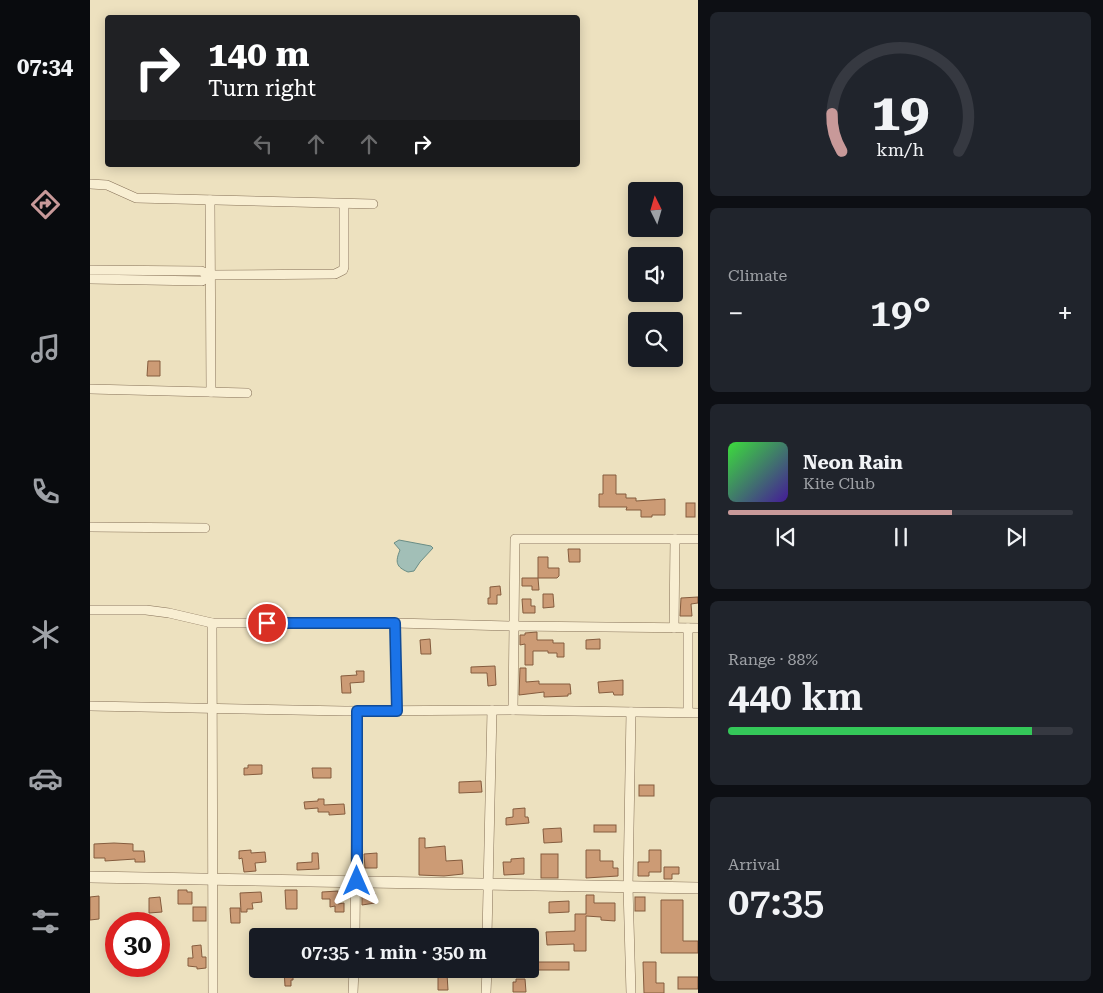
<!DOCTYPE html>
<meta charset="utf-8">
<style>
:root{--surface:#171b24;--page:#20242c;--text:#f1f3f6;--muted:#9ea1a6;--line:#363941;--accent:#c89999}
body{margin:0;font-family:"Roboto Serif",serif;background:var(--page);color:var(--text);height:100vh;display:flex;flex-direction:column;font-size:19px;white-space:nowrap}
*{box-sizing:border-box;margin:0}
p{font-size:16px;color:var(--muted)}
.icon{flex:none;width:28px;height:28px;fill:none;stroke:currentColor;stroke-width:2;stroke-linecap:round;stroke-linejoin:round}
.map{position:relative;flex:1;overflow:hidden}
.details{display:flex;flex-direction:column;gap:12px;padding:12px;background:#0d0f14;width:405px}
.details>*{flex:none}
.guide{position:absolute;left:15px;top:15px;width:475px;height:152px;border-radius:5px;box-shadow:0 2px 12px #0003;background:#202124;color:#fff;overflow:hidden}
.needle{width:32px;rotate:355deg}
.buttons{position:absolute;left:538px;top:182px;display:grid;gap:10px}
.buttons a{display:grid;place-items:center;width:55px;height:55px;border-radius:5px;background:var(--surface);box-shadow:0 2px 12px #0003;font-size:25px}
.speed{position:absolute;left:15px;top:912px;display:flex;gap:10px;font-size:25px;font-weight:700;text-align:center}
.speed>*{display:grid;place-content:center;width:65px;height:65px;border-radius:50%;background:var(--surface);box-shadow:0 2px 12px #0003;line-height:1}
.speed .limit{border:8px solid #d22;background:#fff;color:#111}
.pin{position:absolute;display:grid;place-items:center;width:42px;height:42px;color:#fff;margin:-21px;border:2px solid #fff;border-radius:50%;box-shadow:0 1px 5px #0007}
.me{position:absolute;width:55px;margin:-28px;rotate:0deg;stroke-linejoin:round;filter:drop-shadow(0 0 4px #0008)}
.turn{display:flex;align-items:center;gap:18px;height:105px;padding:0 20px;font-size:22px}
.turn .icon{width:65px;height:65px;stroke-width:2.5}
.turn b{display:block;font-size:35px;line-height:42px}
.lanes{display:flex;align-items:center;height:48px;padding:0 20px;background:#0003;justify-content:center;gap:25px;direction:ltr}
.lanes .off{opacity:.35}
.big{font-size:38px;font-weight:600;line-height:1.1}
.details .widget{flex:1;display:flex;flex-direction:column;justify-content:center;gap:8px;min-width:0;padding:0 18px;border-radius:8px;background:var(--page)}
.details .dial{align-items:center;gap:0}
.dial svg{height:130px;overflow:visible;fill:none;stroke:var(--line);stroke-width:7;stroke-linecap:round;text-anchor:middle}
.dial text{fill:var(--text);stroke:none}
.song{display:flex;align-items:center;gap:15px}
.cover{width:60px;height:60px;border-radius:8px;background:linear-gradient(135deg,hsl(120 70% 55%),hsl(260 70% 35%))}
.played{height:5px;border-radius:2px;background:linear-gradient(90deg,var(--accent) 65%,var(--line) 65%)}
.keys{display:flex;justify-content:space-around;direction:ltr}
.heat{display:flex;justify-content:space-between;align-items:center;font-size:28px;direction:ltr}
.charge{height:8px;border-radius:4px;background:linear-gradient(90deg,#34c759 88%,var(--line) 0)}
.trip{position:absolute;left:159px;top:928px;width:290px;height:50px;border-radius:5px;background:var(--surface);box-shadow:0 2px 12px #0003;font-weight:600;line-height:50px;text-align:center}
main{display:flex;flex:1;min-height:0}
.tabs{display:flex;flex-direction:column;width:90px;justify-content:space-around;align-items:center;background:#090b0e;color:var(--muted)}
.tabs .icon{width:35px;height:35px}
.tabs .active{color:var(--accent)}
.tabs b{font-size:22px;color:var(--text)}
.map>svg:first-child{display:block}
</style>
<main>
<nav class="tabs">
<b>07:34</b>
<svg class="icon active" aria-label="directions" viewBox="0 0 24 24"><path d="M12 3l9 9-9 9-9-9zM9 14v-3h6M13 9l2 2-2 2"/></svg>
<svg class="icon" aria-label="music" viewBox="0 0 24 24"><path d="M9 18V5l10-2v13"/><circle cx="6" cy="18" r="3"/><circle cx="16" cy="16" r="3"/></svg>
<svg class="icon" aria-label="phone" viewBox="0 0 24 24"><path d="M5 4h4l2 5-3 2q2 4 5 5l2-3 5 2v4C11 20 4 13 5 4z"/></svg>
<svg class="icon" aria-label="climate" viewBox="0 0 24 24"><path d="M12 3v18M4 7l16 10M4 17L20 7"/></svg>
<svg class="icon" aria-label="car" viewBox="0 0 24 24"><path d="M5 17H2v-5l4-1 3-4h7l3 4 3 1v5h-3M9 17h6M6 11h13"/><circle cx="7" cy="17" r="2"/><circle cx="17" cy="17" r="2"/></svg>
<svg class="icon" aria-label="filters" viewBox="0 0 24 24"><path d="M4 7h16M4 17h16"/><circle cx="9" cy="7" r="2"/><circle cx="15" cy="17" r="2"/></svg>
</nav>
<div class="map">
<svg width="608" height="993" viewBox="0 0 608 993">
<rect width="100%" height="100%" fill="#ede1bf"/>
<path fill="#a2bfb7" stroke="#6a8d85" d="M309,540l32,6 2,2 -13,14 -6,9 -6,1c-12,-5 -13,-10 -8,-22l-6,-7z"/>
<g fill="#cc9b75" stroke="#855c3e">
<polygon points="58,361 70,361 70,376 57,376"/>
<polygon points="513,475 526,475 526,494 536,494 536,498 546,498 546,501 575,499 575,515 562,515 562,517 551,517 551,510 536,510 537,507 509,507 509,494 513,494"/>
<rect x="596" y="503" width="9" height="14"/>
<polygon points="478,549 490,549 490,562 479,562"/>
<polygon points="448,557 458,557 458,568 469,568 469,576 467,578 448,578 449,590 442,590 442,586 432,586 432,578 448,578"/>
<polygon points="410,586 411,595 407,595 407,604 398,604 398,598 400,598 400,587"/>
<polygon points="453,594 463,594 464,607 453,608"/>
<polygon points="608,597 608,603 601,604 602,616 590,616 591,598"/>
<polygon points="432,599 441,599 441,606 445,606 445,613 433,613"/>
<polygon points="447,632 447,640 463,640 463,643 474,643 474,657 467,657 467,653 458,653 458,651 443,651 443,665 435,665 435,644 430,645 430,635 435,635 435,633"/>
<polygon points="340,639 341,654 331,654 330,640"/>
<polygon points="510,639 510,649 496,649 496,640"/>
<polygon points="405,666 406,685 398,686 397,673 381,673 381,667"/>
<polygon points="430,668 436,668 436,682 449,681 449,684 480,684 481,694 478,694 478,696 454,697 454,692 429,695"/>
<polygon points="266,671 274,671 274,682 260,683 261,693 252,693 251,676 267,675"/>
<polygon points="533,680 533,695 524,695 523,692 509,693 508,682"/>
<polygon points="158,765 172,765 172,774 154,775 154,768 158,768"/>
<polygon points="222,768 241,768 241,778 223,778"/>
<polygon points="391,781 392,792 369,793 369,782"/>
<rect x="549" y="785" width="15" height="11"/>
<polygon points="228,799 234,799 234,805 254,804 255,814 239,815 239,812 228,812 228,808 215,809 214,802 228,801"/>
<polygon points="435,808 435,817 438,817 439,823 416,825 416,818 423,817 423,809"/>
<rect x="504" y="825" width="22" height="7"/>
<polygon points="471,828 472,842 454,843 453,829"/>
<polygon points="329,838 335,838 335,848 355,846 356,861 372,860 373,874 354,876 329,875"/>
<polygon points="24,843 43,844 43,851 54,851 55,862 45,862 45,859 15,861 15,858 4,858 4,844"/>
<polygon points="161,850 161,853 175,852 176,862 165,863 166,871 154,872 152,858 149,859 149,851"/>
<polygon points="496,850 510,850 510,861 523,861 523,868 528,868 528,876 496,878"/>
<polygon points="559,850 571,850 571,872 559,872 559,876 548,876 548,862 559,862"/>
<polygon points="222,853 228,853 229,869 207,870 207,863 222,862"/>
<polygon points="287,853 287,868 275,868 274,854"/>
<rect x="451" y="854" width="17" height="24"/>
<polygon points="434,858 434,874 414,875 413,862 421,862 421,859"/>
<polygon points="574,867 589,867 589,874 582,874 582,879 574,879"/>
<polygon points="88,890 97,890 97,892 102,892 102,904 88,904"/>
<polygon points="195,890 207,890 207,909 196,909"/>
<polygon points="248,891 248,904 254,903 254,912 245,912 245,906 240,907 240,899 232,899 232,892"/>
<polygon points="171,892 172,902 162,903 163,909 157,909 157,912 151,912 150,893"/>
<polygon points="278,893 285,893 285,903 272,905 272,895 278,895"/>
<polygon points="496,895 504,895 504,903 525,903 525,921 511,920 511,917 496,916 496,951 484,951 484,944 457,945 456,932 485,931 485,914 496,914"/>
<polygon points="9,896 9,919 0,920 0,897"/>
<polygon points="70,897 72,912 59,913 59,898"/>
<rect x="545" y="897" width="10" height="14"/>
<polygon points="571,900 593,900 593,941 608,941 608,953 571,953"/>
<polygon points="479,901 479,912 459,913 459,902"/>
<rect x="103" y="907" width="13" height="14"/>
<polygon points="140,908 150,908 150,923 141,923"/>
<polygon points="111,945 112,957 116,957 116,968 107,969 107,967 98,966 98,958 103,958 102,946"/>
<rect x="441" y="962" width="38" height="8"/>
<polygon points="553,962 566,962 566,983 574,983 574,993 554,993"/>
<polygon points="194,969 203,969 203,980 201,980 201,986 195,986"/>
<polygon points="348,974 357,974 358,990 348,990"/>
<rect x="588" y="977" width="20" height="12"/>
<polygon points="426,979 435,979 436,992 423,992 423,982 426,982"/>
</g>
<g fill="none" stroke-linecap="round" stroke-linejoin="round">
<defs>
<g id="minor">
<polyline points="0,184 17,185 46,198 283,204"/>
<polyline points="120,200 121,392"/>
<polyline points="0,270 111,271 121,275 245,274 253,270 254,267 254,204"/>
<polyline points="0,279 112,281 121,275"/>
<polyline points="0,389 157,393"/>
<polyline points="0,527 115,528"/>
<polyline points="0,610 56,610 79,613 122,623 305,623 424,626 608,628"/>
<polyline points="122,623 123,993"/>
<polyline points="305,623 307,711"/>
<polyline points="584,628 585,539"/>
<polyline points="0,706 255,711 423,710 608,713"/>
<polyline points="423,710 425,539 608,539"/>
<polyline points="598,712 598,628"/>
<polyline points="265,936 267,711"/>
<polyline points="397,936 402,710"/>
<polyline points="263,993 264,969"/>
<polyline points="396,993 397,969"/>
<polyline points="541,993 538,887 541,712"/>
</g>
<polyline id="tertiary" points="0,877 608,888"/>
</defs>
<use href="#minor" stroke="#867158" stroke-width="10"/>
<use href="#tertiary" stroke="#867158" stroke-width="12"/>
<use href="#minor" stroke="#f8eed2" stroke-width="9"/>
<use href="#tertiary" stroke="#f8eed2" stroke-width="11"/>
</g>
<g fill="none" stroke-linecap="round" stroke-linejoin="round">
<defs>
<polyline id="route" points="177,623 305,623 307,711 267,711 267,881"/>
</defs>
<use href="#route" stroke="#114b97" stroke-width="12"/>
<use href="#route" stroke="#1a73e8" stroke-width="9"/>
</g>
</svg>
<div class="buttons">
<a><svg class="needle" viewBox="-14 -14 28 28"><path d="M0-13l5 13h-10z" fill="#e53935"/><path d="M0 13l5-13h-10z" fill="#9ea1a6"/></svg></a>
<a><svg class="icon" aria-label="sound" viewBox="0 0 24 24"><path d="M4 9h4l5-4v14l-5-4H4zM17 9q2 3 0 6"/></svg></a>
<a><svg class="icon" aria-label="search" viewBox="0 0 24 24"><circle cx="10" cy="10" r="6"/><path d="M15 15l6 6"/></svg></a>
</div>
<div class="speed"><div class="limit">30</div></div>
<div class="pin" style="left:177px;top:623px;background:#d93025"><svg class="icon" aria-label="arrive" viewBox="0 0 24 24"><path d="M6 21V4h12l-3 4 3 4H6"/></svg></div>
<svg class="me" style="left:267px;top:881px" viewBox="-20 -20 40 40"><path d="M0-17L14 15 0 8-14 15z" fill="#1a73e8" stroke="#fff" stroke-width="4"/></svg>
<div class="trip">07:35 · 1 min · 350 m</div>
<div class="guide">
<div class="turn"><svg class="icon" aria-label="right" viewBox="0 0 24 24"><path d="M7 20v-9h11M14 6l5 5-5 5"/></svg><div><b>140 m</b>Turn right</div></div>
<div class="lanes"><svg class="icon off" aria-label="left" viewBox="0 0 24 24"><path d="M17 20v-9H6M10 6l-5 5 5 5"/></svg><svg class="icon off" aria-label="ahead" viewBox="0 0 24 24"><path d="M12 20V5M6 11l6-6 6 6"/></svg><svg class="icon off" aria-label="ahead" viewBox="0 0 24 24"><path d="M12 20V5M6 11l6-6 6 6"/></svg><svg class="icon" aria-label="right" viewBox="0 0 24 24"><path d="M7 20v-9h11M14 6l5 5-5 5"/></svg></div>
</div>
</div>
<section class="details">
<div class="widget dial"><svg viewBox="0 0 100 80">
<path d="M14 69A42 42 0 1 1 86 69"/>
<path d="M14 69A42 42 0 0 1 8 46" stroke="#c89999"/>
<text x="50" y="56" font-size="32" font-weight="700">19</text>
<text x="50" y="72" font-size="11">km/h</text>
</svg></div>
<div class="widget"><p>Climate</p>
<div class="heat"><a>−</a><b class="big">19°</b><a>+</a></div>
</div>
<div class="widget">
<div class="song"><i class="cover"></i><div><b>Neon Rain</b><p>Kite Club</p></div></div>
<div class="played"></div>
<div class="keys"><svg class="icon" aria-label="previous" viewBox="0 0 24 24"><path d="M18 5L8 12l10 7zM5 5v14"/></svg><svg class="icon" aria-label="pause" viewBox="0 0 24 24"><path d="M8 5v14M16 5v14"/></svg><svg class="icon" aria-label="next" viewBox="0 0 24 24"><path d="M6 5l10 7-10 7zM19 5v14"/></svg></div>
</div>
<div class="widget"><p>Range · 88%</p><b class="big">440 km</b><div class="charge"></div></div>
<div class="widget"><p>Arrival</p><b class="big">07:35</b></div>
</section>
</main>
